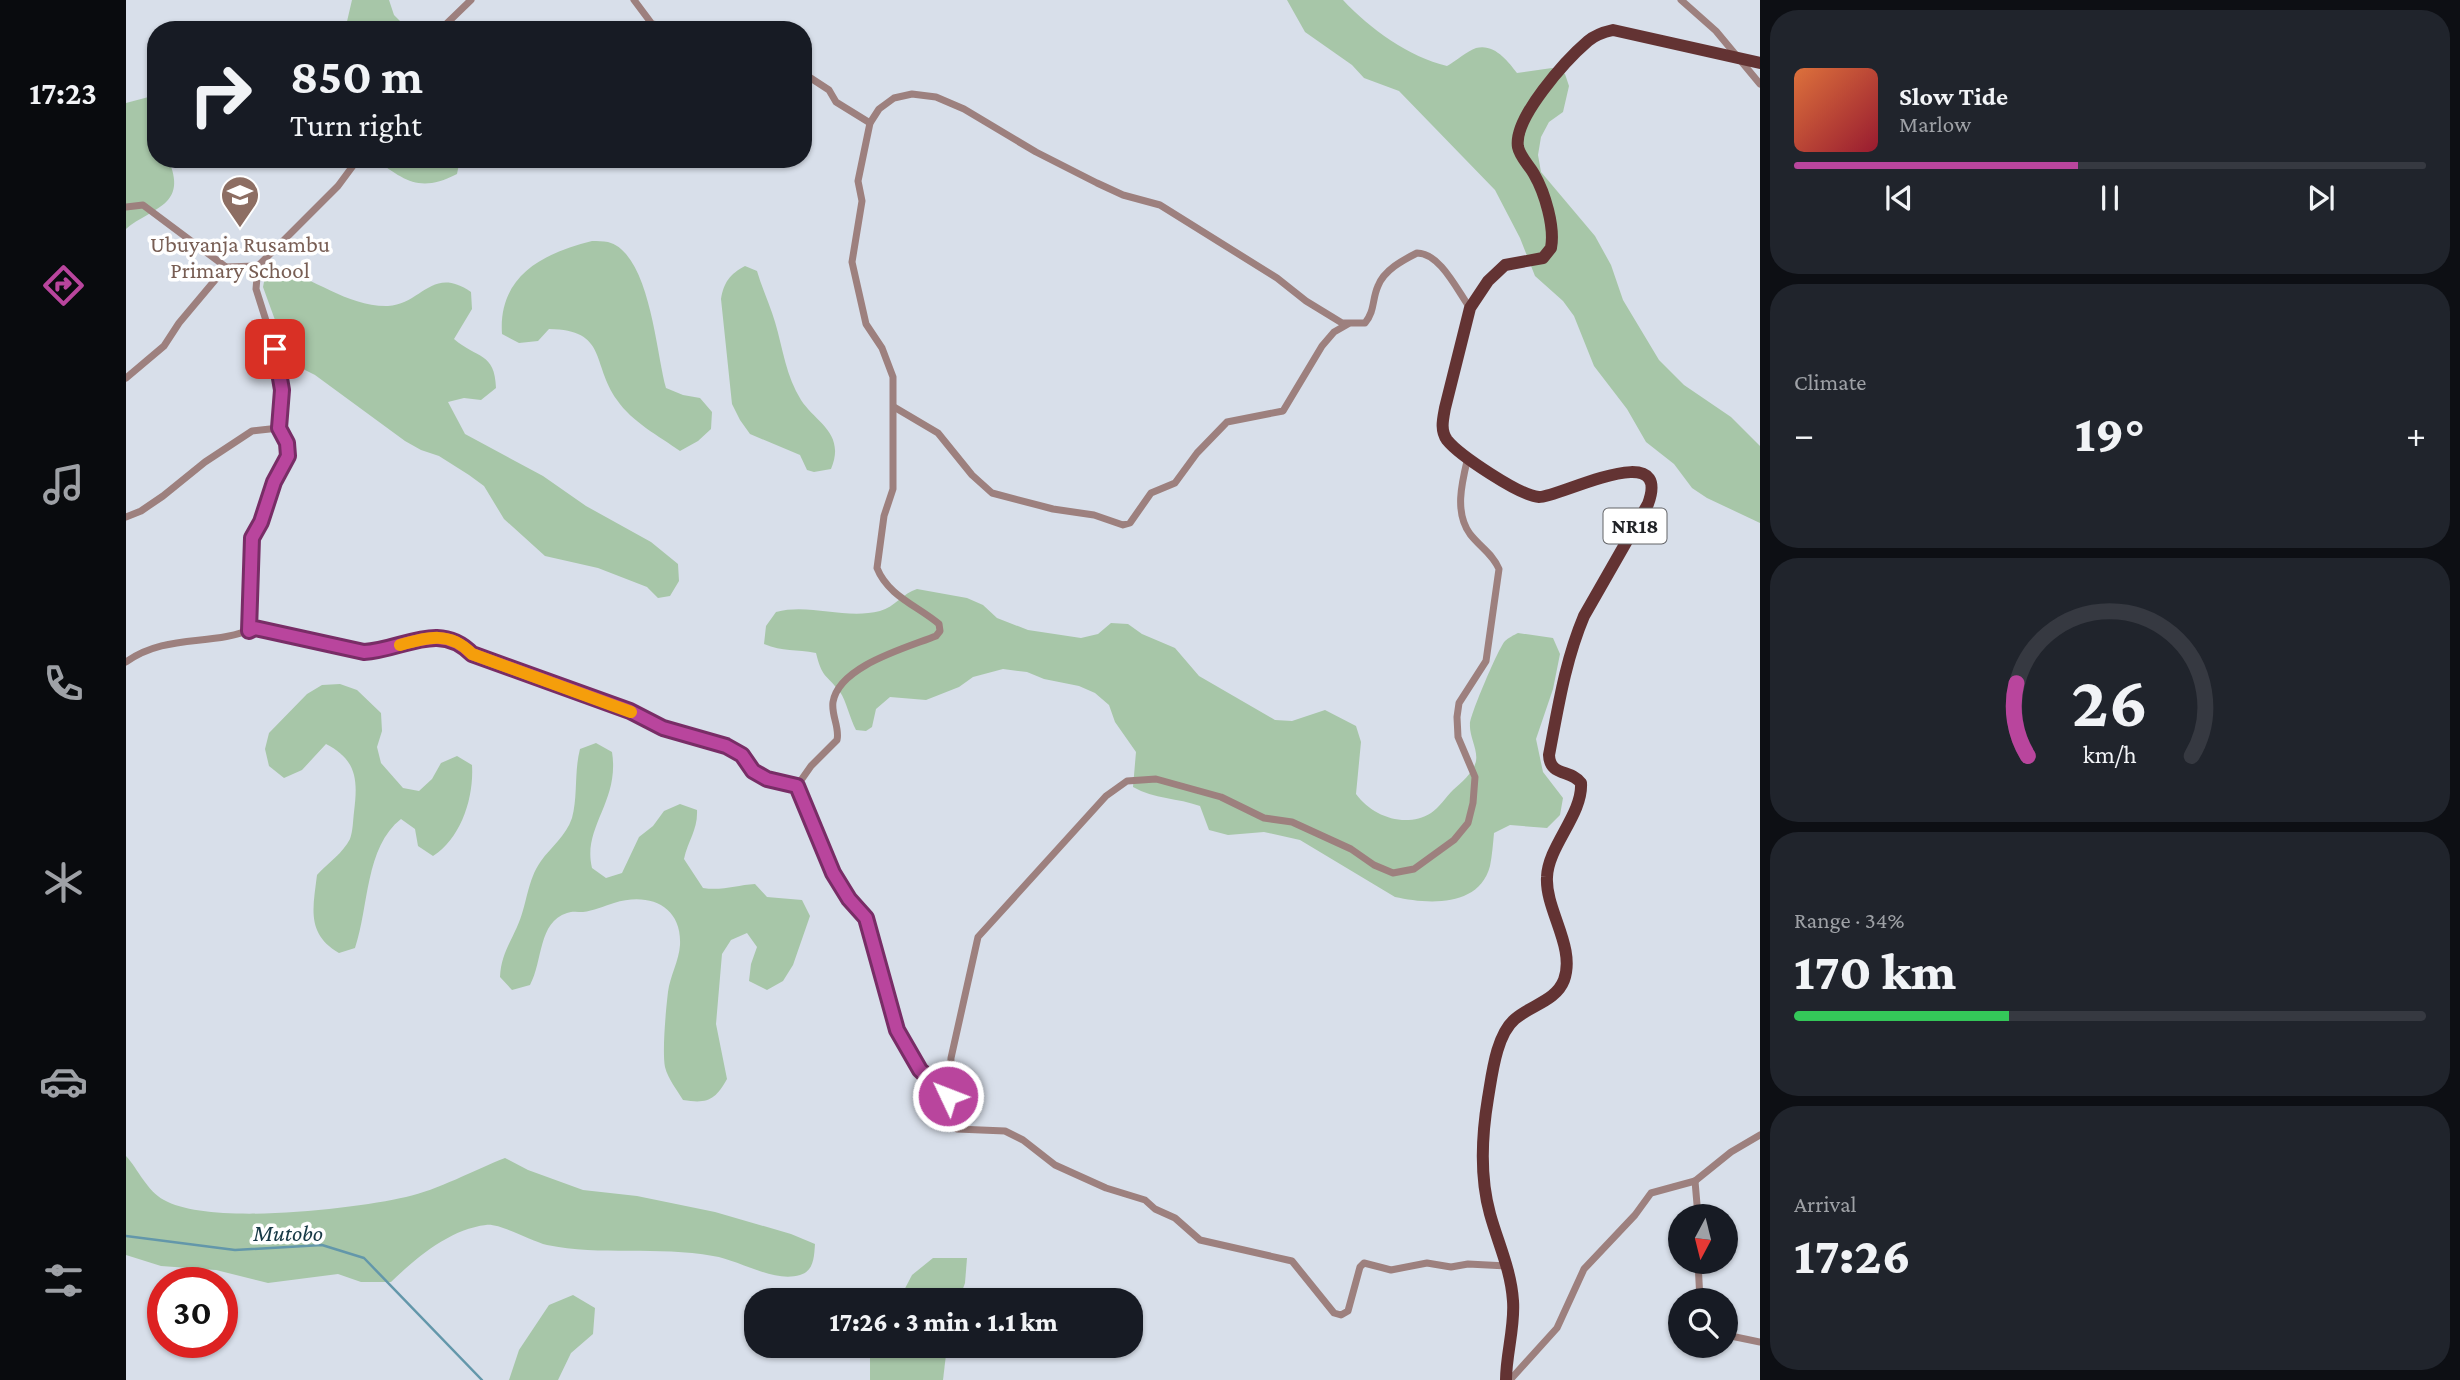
<!DOCTYPE html>
<meta charset="utf-8">
<style>
:root{--surface:#171b24;--page:#20242c;--text:#f1f3f6;--muted:#9ea1a6;--line:#363941;--accent:#b9459d}
body{margin:0;font-family:"Crimson Pro",serif;background:var(--page);color:var(--text);height:100vh;display:flex;flex-direction:column;font-size:26px;white-space:nowrap}
*{box-sizing:border-box;margin:0}
p{font-size:23px;color:var(--muted)}
.icon{flex:none;width:38px;height:38px;fill:none;stroke:currentColor;stroke-width:2;stroke-linecap:round;stroke-linejoin:round}
.map{position:relative;flex:1;overflow:hidden}
.drawer{display:flex;flex-direction:column;gap:10px;padding:10px;background:#0d0f14;width:700px}
.drawer>*{flex:none}
.guide{position:absolute;left:21px;top:21px;width:665px;height:147px;border-radius:28px;box-shadow:0 2px 5px #0004;background:#171b24;color:var(--text);overflow:hidden}
.needle{width:46px;rotate:187deg}
.controls{position:absolute;left:1542px;top:1204px;display:grid;gap:14px}
.controls a{display:grid;place-items:center;width:70px;height:70px;border-radius:50%;background:var(--surface);box-shadow:0 2px 5px #0004;font-size:35px}
.speed{position:absolute;left:21px;top:1267px;display:flex;gap:14px;font-size:35px;font-weight:700;text-align:center}
.speed>*{display:grid;place-content:center;width:91px;height:91px;border-radius:50%;background:var(--surface);box-shadow:0 2px 5px #0004;line-height:1}
.speed .limit{border:10px solid #d22;background:#fff;color:#111}
.pin{position:absolute;display:grid;place-items:center;width:60px;height:60px;color:#fff;margin:-30px;border-radius:14px;box-shadow:0 4px 10px #0006}
.me{position:absolute;width:77px;margin:-38px;rotate:313deg;stroke-linejoin:round;filter:drop-shadow(0 0 5px #0008)}
.turn{display:flex;align-items:center;gap:24px;height:147px;padding:0 28px;font-size:32px}
.turn .icon{width:91px;height:91px;stroke-width:2.5}
.turn b{display:block;font-size:49px;line-height:60px}
.big{font-size:52px;font-weight:800;line-height:1.1}
.drawer .tile{flex:1;display:flex;flex-direction:column;justify-content:center;gap:10px;min-width:0;padding:0 24px;border-radius:28px;background:var(--page)}
.drawer .dial{align-items:center;gap:0}
.dial svg{height:182px;overflow:visible;fill:none;stroke:var(--line);stroke-width:7;stroke-linecap:round;text-anchor:middle}
.dial text{fill:var(--text);stroke:none}
.song{display:flex;align-items:center;gap:21px}
.cover{width:84px;height:84px;border-radius:10px;background:linear-gradient(135deg,hsl(20 70% 55%),hsl(350 70% 35%))}
.played{height:7px;border-radius:4px;background:linear-gradient(90deg,var(--accent) 45%,var(--line) 45%)}
.keys{display:flex;justify-content:space-around;direction:ltr}
.heat{display:flex;justify-content:space-between;align-items:center;font-size:38px;direction:ltr}
.charge{height:10px;border-radius:5px;background:linear-gradient(90deg,#34c759 34%,var(--line) 0)}
.trip{position:absolute;left:618px;top:1288px;width:399px;height:70px;border-radius:28px;background:var(--surface);box-shadow:0 2px 5px #0004;font-weight:800;line-height:70px;text-align:center}
main{display:flex;flex:1;min-height:0}
.menu{display:flex;flex-direction:column;width:126px;justify-content:space-around;align-items:center;background:#090b0e;color:var(--muted)}
.menu .icon{width:49px;height:49px}
.menu .on{color:var(--accent)}
.menu b{font-size:32px;color:var(--text)}
.map>svg:first-child{display:block}
</style>
<main>
<nav class="menu">
<b>17:23</b>
<svg class="icon on" aria-label="directions" viewBox="0 0 24 24"><path d="M12 3l9 9-9 9-9-9zM9 14v-3h6M13 9l2 2-2 2"/></svg>
<svg class="icon" aria-label="music" viewBox="0 0 24 24"><path d="M9 18V5l10-2v13"/><circle cx="6" cy="18" r="3"/><circle cx="16" cy="16" r="3"/></svg>
<svg class="icon" aria-label="phone" viewBox="0 0 24 24"><path d="M5 4h4l2 5-3 2q2 4 5 5l2-3 5 2v4C11 20 4 13 5 4z"/></svg>
<svg class="icon" aria-label="climate" viewBox="0 0 24 24"><path d="M12 3v18M4 7l16 10M4 17L20 7"/></svg>
<svg class="icon" aria-label="car" viewBox="0 0 24 24"><path d="M5 17H2v-5l4-1 3-4h7l3 4 3 1v5h-3M9 17h6M6 11h13"/><circle cx="7" cy="17" r="2"/><circle cx="17" cy="17" r="2"/></svg>
<svg class="icon" aria-label="filters" viewBox="0 0 24 24"><path d="M4 7h16M4 17h16"/><circle cx="9" cy="7" r="2"/><circle cx="15" cy="17" r="2"/></svg>
</nav>
<div class="map">
<svg width="1634" height="1380" viewBox="0 0 1634 1380">
<rect width="100%" height="100%" fill="#d8dfea"/>
<g fill="#a7c6a8">
<polygon points="226,0 263,0 268,15 283,30 219,30"/>
<path d="M1161,0h56c27,29 66,57 104,66 9,-5 20,-15 29,-18 18,-5 32,13 41,25l35,-5 13,6 4,12 -6,26 -14,10 -8,15 -3,18 3,17 54,64 16,29 12,35 36,60 25,25 47,32 29,29v77l-53,-25 -15,-10 -18,-24 -28,-22 -19,-33 -33,-43 -20,-50 -11,-15 -28,-25 -15,-38 -25,-48 -96,-99 -35,-13 -12,-13 -47,-33z"/>
<path d="M30,95v64h12c21,47 -16,48 -42,70v-126z"/>
<path d="M249,159h85l-3,15c-37,19 -52,7 -82,-15z"/>
<path d="M466,241c5,0 11,0 16,1 42,11 48,111 58,146l17,7 17,3 12,14 -1,17 -13,12 -18,10c-21,-15 -48,-29 -63,-51 -26,-37 -9,-70 -68,-71l-11,12 -19,2 -17,-9c-4,-58 41,-81 90,-93z"/>
<path d="M619,266l12,5c5,17 13,34 18,51 8,27 11,54 26,78 15,23 45,33 30,69l-17,3 -7,-2 -7,-15 -50,-21 -10,-14 -8,-16 -11,-105c3,-17 9,-25 24,-33z"/>
<path d="M150,269c39,8 71,38 112,37 34,-2 44,-41 83,-14l1,17 -18,30c23,20 41,13 42,49l-15,12 -17,-2 -16,4 17,32 78,42 43,30 65,36 27,22 1,17 -9,15 -12,2 -11,-11 -49,-19 -53,-12 -41,-37 -20,-33 -15,-11 -30,-19 -18,-6 -16,-9 -90,-66 -16,-8 -12,-14 -24,-66 3,-15z"/>
<path d="M791,589l50,9 16,7 14,13 31,12 53,8 17,-4 13,-11 17,1 14,10 33,14 24,28 76,44 17,1 33,-11 31,16 5,16 -5,52c16,22 49,35 75,19 8,-5 15,-16 22,-23 8,-7 21,-18 23,-29 2,-12 -7,-25 -6,-37 0,-9 29,-77 35,-83 3,-3 9,-6 13,-8l35,5 7,16 -7,35 -17,50 7,33 20,26 -3,17 -13,13 -37,-3 -16,8c-1,11 -2,23 -4,33 -11,42 -63,38 -95,31l-95,-57 -36,-8 -36,3 -19,-5 -9,-24c-22,-8 -46,-7 -67,-19l3,-35 -21,-30 -6,-17 -14,-12 -16,-7 -35,-7 -17,-7 -24,-3 -30,8 -14,10 -33,13 -36,-3 -14,12 -4,18 -6,4 -10,-1c-6,-11 -10,-30 -16,-38 -14,-18 -18,-14 -24,-39 -20,-4 -33,-1 -52,-9l2,-18 10,-14c34,-9 69,8 104,-1 15,-4 23,-18 37,-22z"/>
<path d="M214,684l17,6 24,23 1,18 -5,16 4,16 22,25 16,3 13,-12 9,-16 16,-7 15,9c2,33 -11,73 -39,91l-15,-10 -3,-17 -14,-10c-36,28 -32,88 -46,129l-16,5c-33,-19 -26,-45 -22,-78 11,-12 26,-22 33,-36 3,-8 3,-19 4,-27 4,-32 3,-52 -28,-68l-24,26 -18,8 -15,-12 -4,-17 4,-16 38,-39 15,-9z"/>
<path d="M470,743l16,9c8,50 -30,75 -20,116l14,10 16,-5 17,-36 14,-11 11,-15 16,-7 17,6c1,20 -9,30 -13,49l19,29c19,3 34,-3 52,-4l12,13 35,3 8,16 -17,49 -10,16 -16,9 -18,-9 2,-17 6,-17 -10,-14 -16,7 -9,14 -6,70 11,55c-12,21 -19,25 -44,21 -6,-10 -15,-21 -18,-33 -3,-16 1,-58 3,-75 2,-16 11,-31 12,-47 2,-40 -32,-53 -66,-42 -10,3 -21,8 -31,9 -5,0 -11,-1 -16,1 -29,9 -24,48 -37,72l-18,5 -12,-13c1,-21 9,-32 17,-50 10,-21 10,-47 24,-66 10,-14 25,-25 31,-43 6,-22 2,-46 8,-69z"/>
<path d="M0,1156c12,13 21,35 38,44 45,26 190,9 242,-3 32,-7 68,-27 99,-39l23,12 55,20 54,6 78,16 76,22 24,10c-1,13 -1,27 -15,31 -27,8 -60,-15 -87,-19 -55,-10 -113,0 -166,-11 -16,-4 -47,-22 -61,-20 -36,4 -70,33 -95,57h-30l-23,-8 -70,9 -52,-13 -55,-4 -35,-11z"/>
<polygon points="807,1258 841,1258 839,1283 833,1300 773,1300 786,1275"/>
<polygon points="447,1295 469,1308 467,1334 445,1353 432,1380 383,1380 393,1350 423,1305"/>
<polygon points="748,1346 821,1346 817,1380 744,1380 744,1355"/>
</g>
<g fill="none" stroke-linecap="round" stroke-linejoin="round">
<polyline stroke="#6397aa" stroke-width="2.5" points="0,1236 109,1250 196,1245 238,1258 356,1380"/>
<g stroke="#9d807e" stroke-width="7">
<polyline points="508,0 526,24 568,30"/>
<polyline points="1555,0 1590,31 1634,84"/>
<polyline points="314,30 345,0"/>
<polyline points="677,73 703,90 710,102 744,123"/>
<polyline points="0,207 17,205 100,267 132,266"/>
<polyline points="0,378 38,346 53,323 100,267"/>
<polyline points="768,407 812,433 846,475 866,493 927,509 968,515 997,525 1004,523 1025,493 1049,483 1071,453 1101,422 1157,411 1196,346 1208,332 1222,324"/>
<path d="M1342,457c-6,25 -14,55 2,77 10,13 23,20 29,35l-13,92 -27,42 -2,14 1,20 17,40 -2,26 -5,20 -14,17 -40,29 -21,4 -19,-8 -23,-16 -59,-27 -28,-4 -43,-21 -65,-18 -29,2 -21,15 -128,141 -27,121 -2,55 3,11 5,5 48,2 18,9 32,25 51,23 39,12 10,9 20,9 25,22 92,21 42,52 7,2 7,-4 12,-44 4,-4 27,7 36,-7 24,4 17,-3 39,2"/>
<polyline points="0,517 15,511 37,496 79,462 126,431 153,428"/>
<polyline points="123,631 126,538 135,522 148,482 162,456 161,443 153,428 157,390 149,349 130,289 132,266 212,186 232,159"/>
<path d="M0,662c41,-29 85,-15 129,-34l109,24c39,-2 75,-32 108,2l158,57 33,17 63,18 16,9 11,16 14,8 30,7 4,5 32,82 16,26 17,19 31,112 24,40 27,26"/>
<path d="M671,786l14,-20 26,-26c3,-12 -6,-25 -4,-38 6,-36 73,-54 103,-66l4,-5 -1,-7c-21,-18 -51,-28 -62,-56l7,-52 9,-27v-112l-11,-29 -16,-24 -14,-62 10,-61 -4,-20 12,-58 9,-14 15,-11 18,-4 24,3 28,12 72,43 61,31 26,12 37,10 117,73 29,23 36,22h23c10,-12 7,-24 13,-37 6,-16 25,-26 39,-33 23,0 40,37 53,55"/>
<polyline points="1569,1181 1572,1216"/>
<polyline points="1572,1262 1574,1300"/>
<polyline points="1600,1335 1634,1342"/>
<polyline points="1384,1380 1431,1328 1458,1269 1509,1215 1525,1193 1569,1181 1605,1152 1634,1135"/>
</g>
<path stroke="#633333" stroke-width="12" d="M1380,1380c0,-26 9,-53 7,-79 -2,-31 -15,-58 -23,-87 -10,-36 -8,-80 -2,-116 4,-23 8,-63 27,-79 16,-14 41,-18 49,-39 12,-33 -19,-70 -17,-103 1,-31 36,-63 34,-94 -10,-14 -31,-6 -32,-28 9,-47 16,-94 35,-139l64,-112c25,-68 -90,-6 -109,-7 -19,-1 -80,-42 -92,-57 -7,-10 -4,-21 -2,-32l25,-100 18,-27 17,-16 38,-7 8,-10c4,-21 -6,-55 -17,-74 -5,-9 -14,-17 -16,-27 -5,-29 49,-88 70,-106 7,-6 16,-9 25,-11l147,33"/>
</g>
<g fill="none" stroke-linecap="round" stroke-linejoin="round">
<defs>
<path id="route" d="M149,349l7,41 -3,38 8,15 1,13 -14,26 -13,40 -9,16 -3,93 6,-3 9,2 100,22c39,-2 75,-32 108,2l158,57 33,17 63,18 16,9 11,16 14,8 30,7 36,87 16,26 17,19 31,112 23,40 28,26"/>
</defs>
<use href="#route" stroke="#782d66" stroke-width="18"/>
<use href="#route" stroke="#b9459d" stroke-width="12"/>
<path stroke="#f59e0b" stroke-width="12" d="M274,645c28,-8 50,-14 72,9l159,58"/>
</g>
<defs>
<symbol id="school-pin" viewBox="-11 -11 22 30"><path d="M0 17L-7.5 6A9.5 9.5 0 1 1 7.5 6Z" fill="#8d6e63" stroke="#fff"/><path d="M0-5L7-2L0 1L-7-2ZM-4 1L0 2.5L4 1V4Q0 6-4 4Z" fill="#fff"/></symbol>
</defs>
<g fill-rule="evenodd">
<use href="#school-pin" x="92" y="173" width="44" height="60"/>
</g>
<g text-anchor="middle" dominant-baseline="central" stroke-width="7" stroke-linejoin="round" paint-order="stroke">
<rect fill="#fff" stroke="#636467" stroke-width="2" x="1477.5" y="508.5" width="63" height="35" rx="5"/>
<g font-size="21" font-weight="bold" fill="#202226">
<text x="1509" y="526">NR18</text>
</g>
<g font-size="23" fill="#785e54" stroke="#fff">
<text x="114" y="244">Ubuyanja Rusambu<tspan x="114" dy="26">Primary School</tspan></text>
</g>
<g font-size="24" font-style="italic" fill="#173945" stroke="#fff">
<text x="162" y="1232">Mutobo</text>
</g>
</g>
</svg>
<div class="controls">
<a><svg class="needle" viewBox="-14 -14 28 28"><path d="M0-13l5 13h-10z" fill="#e53935"/><path d="M0 13l5-13h-10z" fill="#9ea1a6"/></svg></a>
<a><svg class="icon" aria-label="search" viewBox="0 0 24 24"><circle cx="10" cy="10" r="6"/><path d="M15 15l6 6"/></svg></a>
</div>
<div class="speed"><div class="limit">30</div></div>
<div class="pin" style="left:149px;top:349px;background:#d93025"><svg class="icon" aria-label="arrive" viewBox="0 0 24 24"><path d="M6 21V4h12l-3 4 3 4H6"/></svg></div>
<svg class="me" style="left:822px;top:1096px" viewBox="-20 -20 40 40"><circle r="17" fill="#b9459d" stroke="#fff" stroke-width="3"/><path d="M0-11L8 9 0 5-8 9z" fill="#fff"/></svg>
<div class="trip">17:26 · 3 min · 1.1 km</div>
<div class="guide">
<div class="turn"><svg class="icon" aria-label="right" viewBox="0 0 24 24"><path d="M7 20v-9h11M14 6l5 5-5 5"/></svg><div><b>850 m</b>Turn right</div></div>
</div>
</div>
<section class="drawer">
<div class="tile">
<div class="song"><i class="cover"></i><div><b>Slow Tide</b><p>Marlow</p></div></div>
<div class="played"></div>
<div class="keys"><svg class="icon" aria-label="previous" viewBox="0 0 24 24"><path d="M18 5L8 12l10 7zM5 5v14"/></svg><svg class="icon" aria-label="pause" viewBox="0 0 24 24"><path d="M8 5v14M16 5v14"/></svg><svg class="icon" aria-label="next" viewBox="0 0 24 24"><path d="M6 5l10 7-10 7zM19 5v14"/></svg></div>
</div>
<div class="tile"><p>Climate</p>
<div class="heat"><a>−</a><b class="big">19°</b><a>+</a></div>
</div>
<div class="tile dial"><svg viewBox="0 0 100 80">
<path d="M14 69A42 42 0 1 1 86 69"/>
<path d="M14 69A42 42 0 0 1 9 37" stroke="#b9459d"/>
<text x="50" y="56" font-size="32" font-weight="700">26</text>
<text x="50" y="72" font-size="11">km/h</text>
</svg></div>
<div class="tile"><p>Range · 34%</p><b class="big">170 km</b><div class="charge"></div></div>
<div class="tile"><p>Arrival</p><b class="big">17:26</b></div>
</section>
</main>
